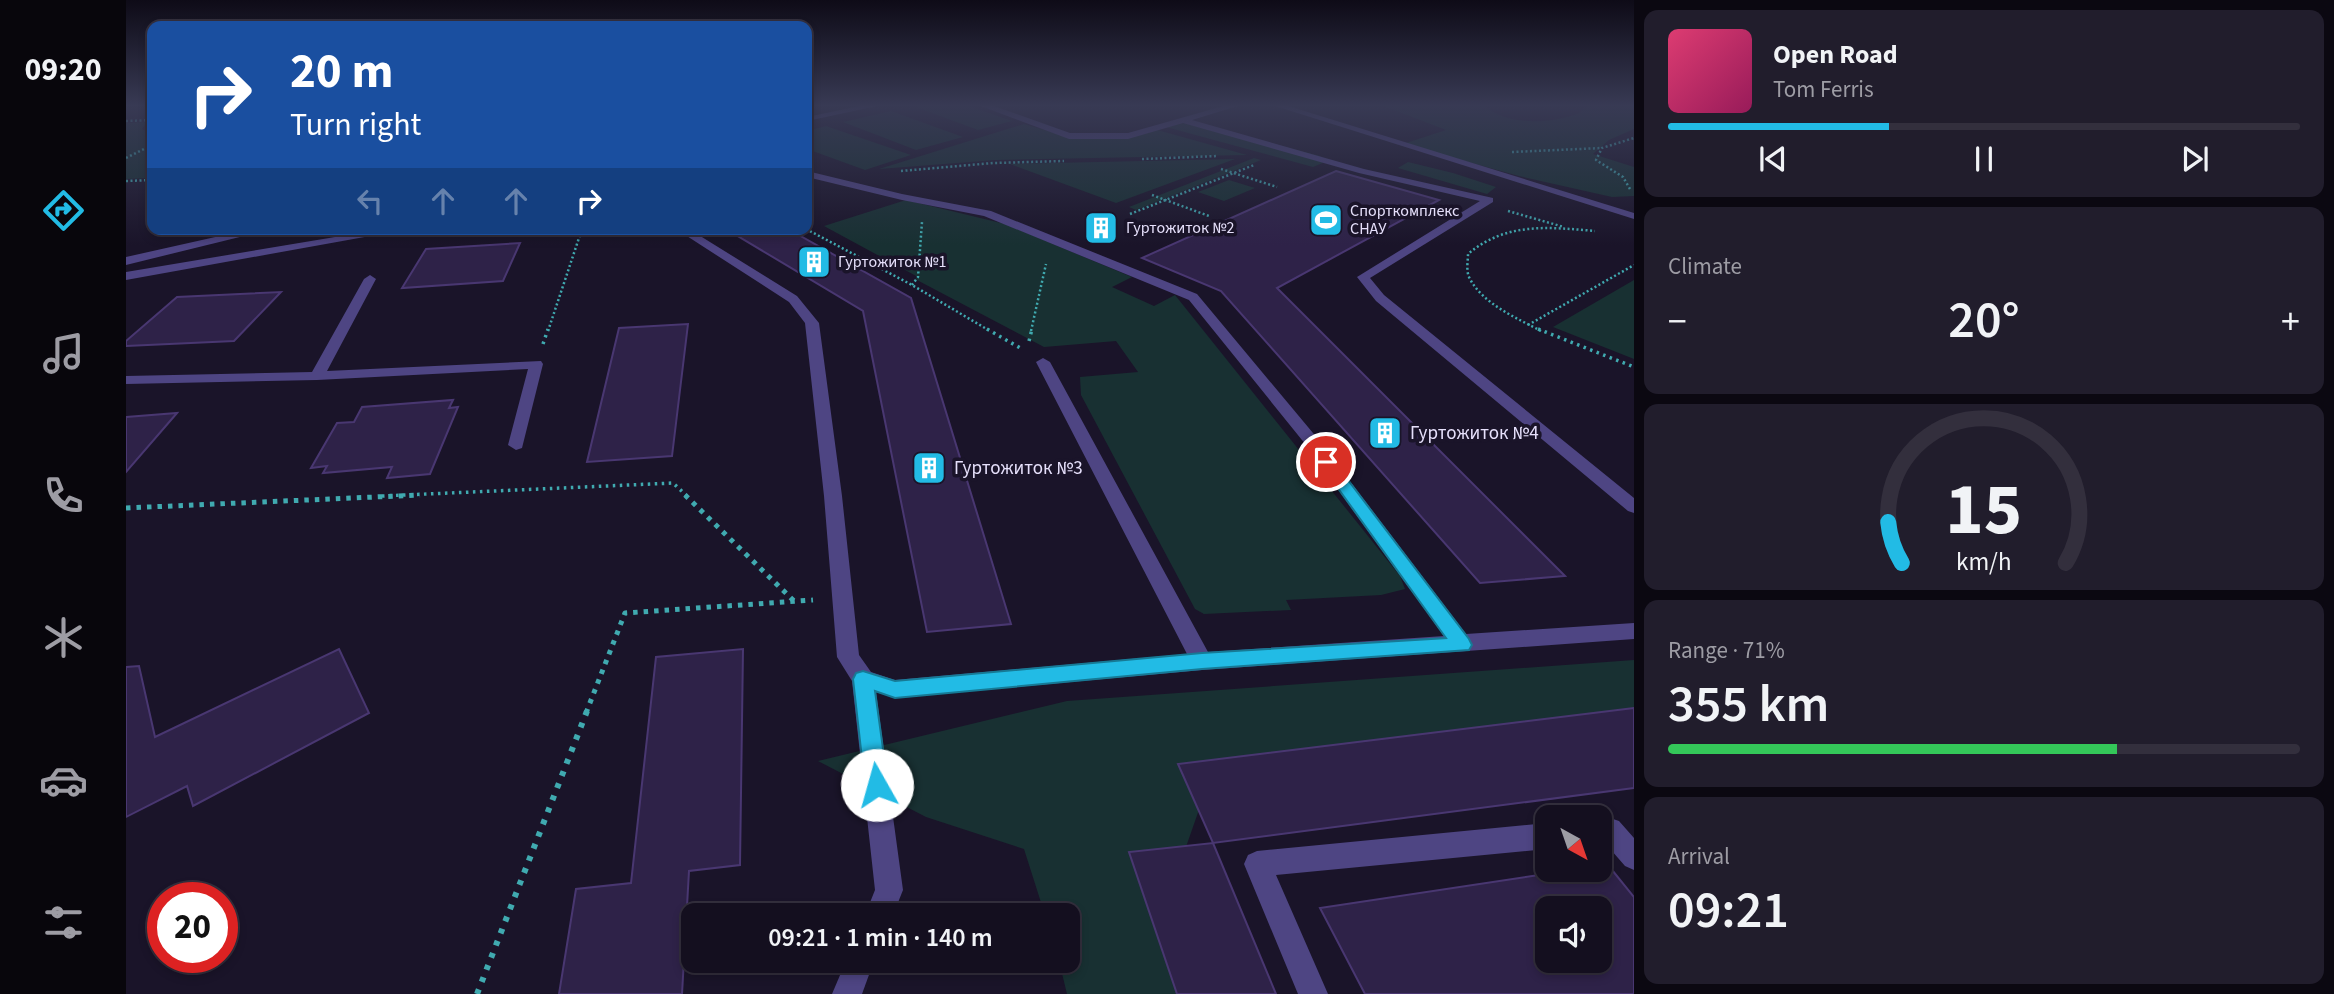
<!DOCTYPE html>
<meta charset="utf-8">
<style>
:root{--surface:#140f1f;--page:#211d2c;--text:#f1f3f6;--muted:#9d9ca4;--line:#332f3d;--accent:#22bbe5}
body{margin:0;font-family:"Source Sans 3",sans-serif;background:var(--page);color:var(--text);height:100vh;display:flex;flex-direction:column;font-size:26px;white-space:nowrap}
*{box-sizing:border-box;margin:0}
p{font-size:23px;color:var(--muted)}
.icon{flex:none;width:38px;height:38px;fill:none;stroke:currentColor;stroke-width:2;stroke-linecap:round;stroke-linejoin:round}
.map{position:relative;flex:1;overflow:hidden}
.details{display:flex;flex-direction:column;gap:10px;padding:10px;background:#0b0811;width:700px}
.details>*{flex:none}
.guide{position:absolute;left:21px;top:21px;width:665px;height:214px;border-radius:14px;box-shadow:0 4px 10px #0003,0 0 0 2px var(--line);background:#1a4fa0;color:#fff;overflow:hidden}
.needle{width:46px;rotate:140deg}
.tools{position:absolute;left:1409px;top:805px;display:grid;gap:14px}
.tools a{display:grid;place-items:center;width:77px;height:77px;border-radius:14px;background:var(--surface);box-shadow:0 4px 10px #0003,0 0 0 2px var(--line);font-size:35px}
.speed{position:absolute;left:21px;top:882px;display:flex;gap:14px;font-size:35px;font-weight:700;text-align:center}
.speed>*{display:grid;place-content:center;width:91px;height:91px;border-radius:50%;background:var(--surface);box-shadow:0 4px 10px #0003,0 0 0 2px var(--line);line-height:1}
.speed .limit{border:10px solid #d22;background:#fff;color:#111}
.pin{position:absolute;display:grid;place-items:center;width:60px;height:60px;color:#fff;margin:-30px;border:4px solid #fff;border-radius:50%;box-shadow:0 2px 7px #0007}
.me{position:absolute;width:77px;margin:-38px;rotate:353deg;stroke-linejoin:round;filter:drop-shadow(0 0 5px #0008)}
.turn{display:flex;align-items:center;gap:24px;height:147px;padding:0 28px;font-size:32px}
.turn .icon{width:91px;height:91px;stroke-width:2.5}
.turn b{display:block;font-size:49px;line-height:60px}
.lanes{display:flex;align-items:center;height:66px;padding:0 28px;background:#0003;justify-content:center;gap:35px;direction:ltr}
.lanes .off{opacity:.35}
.big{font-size:52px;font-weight:600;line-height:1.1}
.details .card{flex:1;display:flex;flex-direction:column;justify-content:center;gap:10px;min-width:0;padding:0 24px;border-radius:14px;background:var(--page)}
.details .dial{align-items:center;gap:0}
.dial svg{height:182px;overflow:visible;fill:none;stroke:var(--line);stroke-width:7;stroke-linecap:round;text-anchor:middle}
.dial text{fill:var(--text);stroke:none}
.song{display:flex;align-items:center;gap:21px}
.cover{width:84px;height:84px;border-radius:10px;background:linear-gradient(135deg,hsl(340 70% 55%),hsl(330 70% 35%))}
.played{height:7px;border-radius:4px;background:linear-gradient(90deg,var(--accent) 35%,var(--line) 35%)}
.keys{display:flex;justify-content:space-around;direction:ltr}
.heat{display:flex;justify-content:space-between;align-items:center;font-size:38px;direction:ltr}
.charge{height:10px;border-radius:5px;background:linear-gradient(90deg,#34c759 71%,var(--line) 0)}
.trip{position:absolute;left:555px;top:903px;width:399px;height:70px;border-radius:14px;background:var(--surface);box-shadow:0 4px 10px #0003,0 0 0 2px var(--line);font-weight:600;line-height:70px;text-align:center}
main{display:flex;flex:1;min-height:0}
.menu{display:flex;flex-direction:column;width:126px;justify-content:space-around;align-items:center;background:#08060c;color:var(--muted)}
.menu .icon{width:49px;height:49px}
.menu .current{color:var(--accent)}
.menu b{font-size:32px;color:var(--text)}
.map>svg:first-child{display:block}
</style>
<main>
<nav class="menu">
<b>09:20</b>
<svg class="icon current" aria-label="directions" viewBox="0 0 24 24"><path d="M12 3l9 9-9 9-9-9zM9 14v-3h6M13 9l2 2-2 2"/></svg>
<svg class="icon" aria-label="music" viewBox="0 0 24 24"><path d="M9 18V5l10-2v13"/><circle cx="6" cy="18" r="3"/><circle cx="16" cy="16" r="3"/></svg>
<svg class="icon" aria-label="phone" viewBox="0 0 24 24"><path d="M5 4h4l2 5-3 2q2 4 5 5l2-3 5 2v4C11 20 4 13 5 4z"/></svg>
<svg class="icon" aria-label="climate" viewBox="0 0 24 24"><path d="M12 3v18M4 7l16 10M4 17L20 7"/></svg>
<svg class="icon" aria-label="car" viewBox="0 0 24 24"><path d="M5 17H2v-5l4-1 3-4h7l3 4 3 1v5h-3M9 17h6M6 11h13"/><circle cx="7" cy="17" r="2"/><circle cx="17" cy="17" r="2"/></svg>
<svg class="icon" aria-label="filters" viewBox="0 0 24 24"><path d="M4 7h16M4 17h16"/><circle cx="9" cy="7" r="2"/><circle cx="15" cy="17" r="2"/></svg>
</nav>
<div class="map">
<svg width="1508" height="994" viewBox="0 0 1508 994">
<rect width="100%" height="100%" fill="#1a1429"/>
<g fill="#183032">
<polygon points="840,105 886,121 852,130 787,106"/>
<path d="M1255,105h103c22,21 65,19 93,9 5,-2 9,-7 13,-9 12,-4 32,0 44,0v24l-25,11 -16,14 41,13v29l-22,1 -93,-21 -116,-32 43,-14z"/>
<polygon points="765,111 837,137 790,150 717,122"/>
<polygon points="21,122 16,129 26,134 26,178 0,179 0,123"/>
<polygon points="1053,123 1074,124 1194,156 1199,162 1187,167 1040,127"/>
<polygon points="898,124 939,136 1007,135 1028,129 1121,155 870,160 753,169"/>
<polygon points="700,126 785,155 739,170 681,149 681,131"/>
<polygon points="1128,158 1135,160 1010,210 1003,207"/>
<polygon points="1109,159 990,203 884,164"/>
<polygon points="1282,162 1327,173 1370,187 1361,194 1272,168"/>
<polygon points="1103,180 1129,188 1098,201 1072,192"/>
<polygon points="780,200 879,224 1006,277 986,287 1028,306 1049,295 1274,576 1279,589 1255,595 1160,600 1165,610 1078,614 1069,609 955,395 954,377 1012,372 990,341 918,347 789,279 792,277 698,226"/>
<polygon points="1508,280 1508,359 1427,327"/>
<polygon points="1508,660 1508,744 1089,764 1040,904 1071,994 941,994 933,961 942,961 942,915 919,915 898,849 800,817 692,761 941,701"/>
</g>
<g fill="#2e2248" stroke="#493771" stroke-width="2" fill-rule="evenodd">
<polygon points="1210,171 1313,200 1151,288 1439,576 1354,583 1095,291 1016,258"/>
<polygon points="600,229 662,229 785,298 885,624 801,632 737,311"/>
<polygon points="394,243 377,281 276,288 300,249"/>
<polygon points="155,292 108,341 0,346 0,341 51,297"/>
<polygon points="562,324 546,456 461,462 493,328"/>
<polygon points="327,400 323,408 332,407 304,474 261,478 266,467 197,473 201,466 185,468 211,423 228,422 236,407"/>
<polygon points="51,413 0,472 0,417"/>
<polygon points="213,649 243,713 67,806 61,786 0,817 0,667 13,666 29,737"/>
<polygon points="617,649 614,865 563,871 556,994 433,994 450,889 505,883 530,657"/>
<polygon points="1508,708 1508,788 1087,843 1052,764"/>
<polygon points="1087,843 1150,994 1051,994 1003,852"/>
<path d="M1482,865l26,32v97h-269l-45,-86 252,-38h28v-4zM1421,908h53v53h-53z"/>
</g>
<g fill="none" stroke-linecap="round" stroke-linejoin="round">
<g stroke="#40aab0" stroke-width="2.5" stroke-dasharray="2 2.5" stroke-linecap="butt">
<polyline points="0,121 26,120"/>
<polyline points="1386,152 1476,148"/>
<polyline points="0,158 26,145"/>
<polyline points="1016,159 1092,156"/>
<polyline points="1095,169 1151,187"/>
<polyline points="775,171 867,163 938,161"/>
<polyline points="0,181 26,180"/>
<polyline points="1504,189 1497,177 1470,160 1476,148 1508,138"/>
<polyline points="1026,195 1083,216"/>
<polyline points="1382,211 1438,227"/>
<polyline points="1004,214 1128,165"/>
<polyline points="680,229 786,285 864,331"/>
<polyline points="786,285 792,277 796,222"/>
<polyline points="1402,325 1508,265"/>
<polyline points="422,331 456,229"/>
<polyline points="905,331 920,264"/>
<path d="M1415,331c-24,-13 -59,-27 -72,-54 -3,-7 -1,-16 -1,-23 38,-32 80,-27 127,-23"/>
</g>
<g stroke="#40aab0" stroke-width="3.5" stroke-dasharray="2.5 4.5" stroke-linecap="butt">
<polyline points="861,329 896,349"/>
<polyline points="1412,329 1508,367"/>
<polyline points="903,341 906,329"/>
<polyline points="417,344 422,329"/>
<polyline points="256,496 547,483 561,496"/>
</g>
<g stroke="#40aab0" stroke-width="5" stroke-dasharray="4.5 6" stroke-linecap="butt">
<polyline points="559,495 668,601"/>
<polyline points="0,508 294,495"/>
<polyline points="460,713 499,613 687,600"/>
</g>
<polyline stroke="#40aab0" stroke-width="6" stroke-dasharray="5 8" stroke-linecap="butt" points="351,994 461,711"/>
<g fill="#4e4583" fill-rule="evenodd">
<polygon points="738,105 756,105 681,121 681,117"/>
<polygon points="852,105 865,105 944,133 1002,133 1101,105 1115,105 1066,120 1238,169 1367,198 1367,202 1244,278 1258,295 1508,498 1508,513 1502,511 1250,301 1231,277 1354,201 1233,173 1057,123 1002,139 943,139"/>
<polygon points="1146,105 1159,105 1508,213 1508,219"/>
<polygon points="681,171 776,194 865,211 1071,294 1192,439 1340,634 1508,623 1508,639 1076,670 769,698 750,692 777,890 767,915 739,915 749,890 726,681 711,657 698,496 679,323 663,302 550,229 563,229 671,296 693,323 716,496 733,655 745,672 769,680 1061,654 910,362 917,358 924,362 1082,652 1318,636 1180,445 1063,300 858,216 776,200 681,177"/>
<polygon points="125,229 146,229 0,265 0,257"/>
<polygon points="257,229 283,229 0,280 0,272"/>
<polygon points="244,275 250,279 201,371 415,361 417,364 396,448 390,450 382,445 402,369 191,380 0,384 0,376 186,372 238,279"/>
<polygon points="1484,818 1493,821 1508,838 1508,870 1499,866 1479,843 1474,843 1474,819"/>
<polygon points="1421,823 1421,849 1150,875 1202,994 1172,994 1118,864 1122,855 1131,851"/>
<polygon points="720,961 748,961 736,994 706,994"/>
</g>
</g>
<linearGradient id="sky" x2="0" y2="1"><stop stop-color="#0e0b17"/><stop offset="0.43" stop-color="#383a54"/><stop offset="1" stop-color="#383a54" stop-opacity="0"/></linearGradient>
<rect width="1508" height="245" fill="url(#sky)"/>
<polygon fill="#22bbe5" stroke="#167a95" stroke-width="2" points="1200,458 1206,459 1343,639 1346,645 1343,650 1076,669 769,698 749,691 762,785 758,792 751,795 743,792 739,785 727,679 730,673 737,671 769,681 1076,653 1320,638 1193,462"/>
<defs>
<symbol id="stadium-square" viewBox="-11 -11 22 22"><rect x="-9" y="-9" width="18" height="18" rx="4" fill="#22bbe5" stroke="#1a1429"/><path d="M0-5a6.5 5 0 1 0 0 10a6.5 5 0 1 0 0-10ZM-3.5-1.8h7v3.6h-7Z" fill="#fff"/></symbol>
<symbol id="building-square" viewBox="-11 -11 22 22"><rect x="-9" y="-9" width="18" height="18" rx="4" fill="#22bbe5" stroke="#1a1429"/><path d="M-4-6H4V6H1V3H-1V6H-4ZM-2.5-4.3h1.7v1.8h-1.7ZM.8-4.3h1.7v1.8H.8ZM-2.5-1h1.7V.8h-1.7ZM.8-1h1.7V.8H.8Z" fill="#fff"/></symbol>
</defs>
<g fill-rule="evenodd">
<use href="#stadium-square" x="1181" y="201" width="38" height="38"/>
<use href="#building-square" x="956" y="209" width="38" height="38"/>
<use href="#building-square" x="669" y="243" width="38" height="38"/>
<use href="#building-square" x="1240" y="414" width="38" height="38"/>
<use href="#building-square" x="784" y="449" width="38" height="38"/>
</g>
<g text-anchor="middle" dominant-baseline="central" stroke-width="7" stroke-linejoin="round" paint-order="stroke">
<g font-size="16" fill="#e6e0fb" stroke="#1a1429" text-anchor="start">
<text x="1224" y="211">Спорткомплекс<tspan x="1224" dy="18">СНАУ</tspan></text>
<text x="1000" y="228">Гуртожиток №2</text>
<text x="712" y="262">Гуртожиток №1</text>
</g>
<g font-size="19" fill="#e6e0fb" stroke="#1a1429" text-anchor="start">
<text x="1284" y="433">Гуртожиток №4</text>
<text x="828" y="468">Гуртожиток №3</text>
</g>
</g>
</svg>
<div class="tools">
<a><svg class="needle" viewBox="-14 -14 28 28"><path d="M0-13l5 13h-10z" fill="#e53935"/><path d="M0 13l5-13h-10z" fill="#9d9ca4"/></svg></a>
<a><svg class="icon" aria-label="sound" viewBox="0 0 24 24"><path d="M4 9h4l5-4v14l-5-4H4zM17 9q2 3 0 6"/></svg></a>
</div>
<div class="speed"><div class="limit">20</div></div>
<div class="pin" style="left:1200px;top:462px;background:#d93025"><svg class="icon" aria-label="arrive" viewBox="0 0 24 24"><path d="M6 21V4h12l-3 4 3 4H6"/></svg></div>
<svg class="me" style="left:751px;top:785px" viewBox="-20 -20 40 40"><circle r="19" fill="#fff"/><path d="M0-13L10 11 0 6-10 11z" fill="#22bbe5"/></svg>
<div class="trip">09:21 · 1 min · 140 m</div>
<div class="guide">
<div class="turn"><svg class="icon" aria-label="right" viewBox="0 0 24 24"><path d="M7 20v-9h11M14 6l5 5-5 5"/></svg><div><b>20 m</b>Turn right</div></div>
<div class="lanes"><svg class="icon off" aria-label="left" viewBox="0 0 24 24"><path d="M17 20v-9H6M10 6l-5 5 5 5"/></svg><svg class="icon off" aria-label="ahead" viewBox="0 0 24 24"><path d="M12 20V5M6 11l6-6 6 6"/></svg><svg class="icon off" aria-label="ahead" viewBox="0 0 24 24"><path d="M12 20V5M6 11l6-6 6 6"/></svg><svg class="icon" aria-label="right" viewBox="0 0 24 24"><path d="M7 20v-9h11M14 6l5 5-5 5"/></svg></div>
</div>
</div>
<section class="details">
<div class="card">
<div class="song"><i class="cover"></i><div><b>Open Road</b><p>Tom Ferris</p></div></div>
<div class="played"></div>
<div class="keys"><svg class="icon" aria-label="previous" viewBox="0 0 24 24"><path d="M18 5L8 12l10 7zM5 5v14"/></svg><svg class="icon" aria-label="pause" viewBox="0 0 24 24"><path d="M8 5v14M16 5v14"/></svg><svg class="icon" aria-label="next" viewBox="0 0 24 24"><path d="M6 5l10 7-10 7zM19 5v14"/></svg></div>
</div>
<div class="card"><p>Climate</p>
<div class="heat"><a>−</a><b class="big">20°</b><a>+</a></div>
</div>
<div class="card dial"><svg viewBox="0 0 100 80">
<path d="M14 69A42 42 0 1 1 86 69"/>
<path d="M14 69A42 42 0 0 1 8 51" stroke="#22bbe5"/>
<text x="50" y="56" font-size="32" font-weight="700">15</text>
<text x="50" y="72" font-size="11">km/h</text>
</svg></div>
<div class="card"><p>Range · 71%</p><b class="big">355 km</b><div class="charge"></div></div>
<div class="card"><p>Arrival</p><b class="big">09:21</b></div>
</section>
</main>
